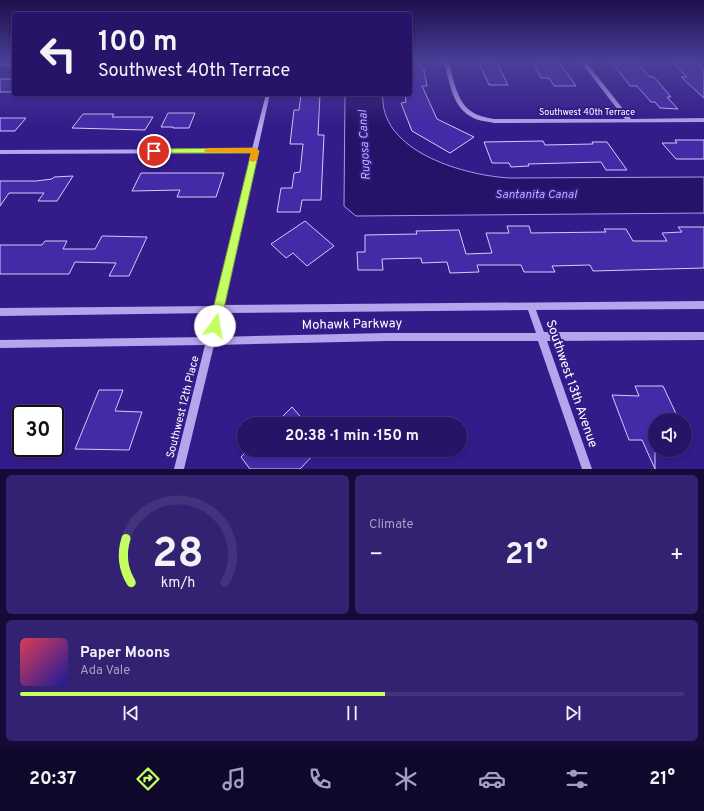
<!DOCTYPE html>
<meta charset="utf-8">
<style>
:root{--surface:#271468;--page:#332171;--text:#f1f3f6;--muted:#a49ec0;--line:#43337c;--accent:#c4fe61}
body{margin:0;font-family:Overpass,sans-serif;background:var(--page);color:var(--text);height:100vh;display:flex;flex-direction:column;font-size:15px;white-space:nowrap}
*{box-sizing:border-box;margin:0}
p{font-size:13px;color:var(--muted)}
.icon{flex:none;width:22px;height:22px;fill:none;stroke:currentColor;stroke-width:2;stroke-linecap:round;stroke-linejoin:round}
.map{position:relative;height:469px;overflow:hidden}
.panel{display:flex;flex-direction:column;gap:6px;padding:6px;background:#150b39;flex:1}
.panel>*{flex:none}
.guide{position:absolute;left:12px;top:12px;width:400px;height:84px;border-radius:4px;box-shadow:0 2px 6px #0003,0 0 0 1px var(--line);background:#271468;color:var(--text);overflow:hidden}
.buttons{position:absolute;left:648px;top:413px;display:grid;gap:8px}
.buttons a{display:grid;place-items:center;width:44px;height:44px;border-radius:50%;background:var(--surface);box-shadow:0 2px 6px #0003,0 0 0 1px var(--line);font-size:20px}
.speed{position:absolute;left:12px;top:405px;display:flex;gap:8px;font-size:20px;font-weight:700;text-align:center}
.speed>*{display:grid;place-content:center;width:52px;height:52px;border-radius:50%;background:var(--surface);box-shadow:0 2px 6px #0003,0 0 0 1px var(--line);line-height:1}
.speed .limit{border:2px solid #111;border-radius:6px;background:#fff;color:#111}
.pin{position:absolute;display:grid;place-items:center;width:34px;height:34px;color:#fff;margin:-17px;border:2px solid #fff;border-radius:50%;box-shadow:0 1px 4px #0007}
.me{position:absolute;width:44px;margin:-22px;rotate:13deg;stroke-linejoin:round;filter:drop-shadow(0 0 3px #0008)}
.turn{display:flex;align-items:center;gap:14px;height:84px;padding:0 20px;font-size:18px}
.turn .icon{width:52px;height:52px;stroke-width:2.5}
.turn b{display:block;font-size:28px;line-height:34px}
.big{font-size:30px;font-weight:700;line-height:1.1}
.panel .card{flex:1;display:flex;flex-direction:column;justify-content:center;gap:6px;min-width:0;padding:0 14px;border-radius:6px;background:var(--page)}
.panel .dial{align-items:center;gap:0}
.dial svg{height:104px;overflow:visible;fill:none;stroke:var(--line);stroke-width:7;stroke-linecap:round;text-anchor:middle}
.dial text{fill:var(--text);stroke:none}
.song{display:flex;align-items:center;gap:12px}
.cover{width:48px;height:48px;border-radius:6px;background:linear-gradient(135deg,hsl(350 70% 55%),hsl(240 70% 35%))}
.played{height:4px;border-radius:2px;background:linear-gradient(90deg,var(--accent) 55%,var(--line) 55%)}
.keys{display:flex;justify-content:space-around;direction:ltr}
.heat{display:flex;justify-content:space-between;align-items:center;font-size:22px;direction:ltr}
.panel .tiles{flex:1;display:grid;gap:6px;grid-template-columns:1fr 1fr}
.card:last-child{grid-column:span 2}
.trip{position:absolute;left:237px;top:417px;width:230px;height:40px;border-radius:20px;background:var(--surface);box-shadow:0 2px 6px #0003,0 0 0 1px var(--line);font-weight:700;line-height:40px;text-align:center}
.dock{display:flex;height:64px;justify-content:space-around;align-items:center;background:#10082a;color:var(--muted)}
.dock .icon{width:28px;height:28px}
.dock .selected{color:var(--accent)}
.dock b{font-size:18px;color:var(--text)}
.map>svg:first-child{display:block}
</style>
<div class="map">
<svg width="704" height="469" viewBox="0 0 704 469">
<rect width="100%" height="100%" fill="#341b8a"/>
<path fill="#261268" stroke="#a998ef" d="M345,94h37c1,5 1,11 2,15 10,47 86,67 126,69l194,-1v36l-348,3 -12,-10z"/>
<g fill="#452aa8" stroke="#d4caf9">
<polygon points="410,61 420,61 422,70 424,70 427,86 422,86 437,119 474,137 450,153 412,131 401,103 406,102 405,94 410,94"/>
<polygon points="478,61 496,61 508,85 489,85"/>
<polygon points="532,61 558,61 576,86 554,86 549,78 541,78"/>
<polygon points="611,61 635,61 650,77 654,77 671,97 667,97 678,109 660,108 655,102 651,102 637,86 630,86"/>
<polygon points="671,61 695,61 704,69 704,98 681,77 687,77"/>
<rect x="0" y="79" width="14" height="13"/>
<polygon points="301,94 320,94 318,135 324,135 321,200 302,200 300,212 277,212 281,188 292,188 294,173 300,172 303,144 290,144 294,110 299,110"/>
<polygon points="168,113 195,113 189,128 173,128 173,127 161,127"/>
<polygon points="83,114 114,114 112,117 153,117 145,130 72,128"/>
<polygon points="0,118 26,118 15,131 0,131"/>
<polygon points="675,140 704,140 704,159 676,159 662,143 677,143"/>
<polygon points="543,141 545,145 593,144 592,142 607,142 627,170 606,170 601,162 528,164 529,166 511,167 509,163 492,163 484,142"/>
<polygon points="141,173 224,173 216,197 177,197 180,190 132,191"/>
<polygon points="73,176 57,201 38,201 44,193 9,193 0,206 0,181 36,181 52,179 54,177"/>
<polygon points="305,221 334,246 307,266 293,253 286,258 271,244"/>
<polygon points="507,226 529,226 531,233 606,232 604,229 626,229 633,241 667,241 662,233 682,232 678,227 704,227 704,268 593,271 590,265 552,266 555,272 524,272 521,265 477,265 479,272 450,273 447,262 422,263 421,258 382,259 383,270 358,270 357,252 365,252 365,235 417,234 416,231 459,230 466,254 492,253 486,233 509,233"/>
<polygon points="102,236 147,237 129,276 109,276 116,263 75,262 69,274 0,274 0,245 42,245 45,241 67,241 63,249 95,249"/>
<polygon points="635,386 663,386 679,420 655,420 655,469 642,440 629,440 612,395 639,396"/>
<polygon points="99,390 123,390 115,411 142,412 129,450 75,449"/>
<polygon points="292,407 307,424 275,424"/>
<polygon points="248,450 318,450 300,469 250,469 241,457"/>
</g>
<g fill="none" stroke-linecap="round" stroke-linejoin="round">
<g fill="#b4a5ed" fill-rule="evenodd">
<path d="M444,61h4c10,31 9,53 46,58h131l-45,-58h5l46,58 73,-1v4l-210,1c-8,-2 -17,-2 -24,-7 -18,-10 -21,-36 -26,-55z"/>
<rect x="0" y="64" width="14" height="2"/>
<path d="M266,94h4l-47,211 481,-4v8l-168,1 8,22h160v8l-157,1 45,128h-10l-44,-128h-152l-172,4 -30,124h-10l31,-124 -205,3v-8l207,-3 6,-24 -213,3v-8l215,-2 37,-153 -252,1v-4l252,-1zM528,310l8,23h-150l-170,4 5,-24z"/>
</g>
</g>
<linearGradient id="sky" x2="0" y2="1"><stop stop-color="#1d0f4c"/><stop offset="0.48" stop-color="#4a3f98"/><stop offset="1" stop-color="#4a3f98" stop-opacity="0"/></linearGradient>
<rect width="704" height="127" fill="url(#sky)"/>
<polygon fill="#c4fe61" stroke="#7fa53f" points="255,148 259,151 220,326 218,329 215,331 211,329 209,326 251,153 154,153 151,151 154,149"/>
<polygon fill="#f59e0b" points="208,148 255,148 259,151 257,160 253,162 249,160 251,153 205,152 204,151"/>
<g text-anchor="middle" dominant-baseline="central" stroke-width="4" stroke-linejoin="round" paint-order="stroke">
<g font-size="9" fill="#fff" stroke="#341b8a">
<text x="587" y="112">Southwest 40th Terrace</text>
</g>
<g font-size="11" fill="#fff" stroke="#341b8a">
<text transform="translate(183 407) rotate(-76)">Southwest 12th Place</text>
</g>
<g font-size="12" font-style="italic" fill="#beb1f4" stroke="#341b8a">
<text transform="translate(365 145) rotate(-93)">Rugosa Canal</text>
<text x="536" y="195">Santanita Canal</text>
</g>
<g font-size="13" fill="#fff" stroke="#341b8a">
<text transform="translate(352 325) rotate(-1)">Mohawk Parkway</text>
<text transform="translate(571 384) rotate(71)">Southwest 13th Avenue</text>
</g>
</g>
</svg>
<div class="buttons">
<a><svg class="icon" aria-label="sound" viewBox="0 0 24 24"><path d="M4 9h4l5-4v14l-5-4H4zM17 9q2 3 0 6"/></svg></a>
</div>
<div class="speed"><div class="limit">30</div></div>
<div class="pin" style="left:154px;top:151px;background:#d93025"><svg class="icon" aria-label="arrive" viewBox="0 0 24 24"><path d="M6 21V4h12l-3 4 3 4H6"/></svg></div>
<svg class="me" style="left:215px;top:326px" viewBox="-20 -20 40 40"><circle r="19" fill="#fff"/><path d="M0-13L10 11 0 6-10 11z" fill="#c4fe61"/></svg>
<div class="trip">20:38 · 1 min · 150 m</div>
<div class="guide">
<div class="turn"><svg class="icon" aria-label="left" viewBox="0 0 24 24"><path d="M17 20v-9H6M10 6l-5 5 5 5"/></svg><div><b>100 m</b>Southwest 40th Terrace</div></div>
</div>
</div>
<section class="panel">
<div class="tiles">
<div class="card dial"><svg viewBox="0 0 100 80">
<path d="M14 69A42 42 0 1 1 86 69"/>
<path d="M14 69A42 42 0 0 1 10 35" stroke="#c4fe61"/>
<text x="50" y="56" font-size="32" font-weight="700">28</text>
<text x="50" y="72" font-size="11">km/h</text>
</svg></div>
<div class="card"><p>Climate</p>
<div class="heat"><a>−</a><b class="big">21°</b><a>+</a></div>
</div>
<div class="card">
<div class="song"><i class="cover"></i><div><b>Paper Moons</b><p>Ada Vale</p></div></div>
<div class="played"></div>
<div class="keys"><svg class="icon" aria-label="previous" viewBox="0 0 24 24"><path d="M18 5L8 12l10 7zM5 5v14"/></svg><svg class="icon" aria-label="pause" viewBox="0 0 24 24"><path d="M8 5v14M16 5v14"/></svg><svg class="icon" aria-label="next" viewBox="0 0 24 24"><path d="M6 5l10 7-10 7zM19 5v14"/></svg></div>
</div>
</div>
</section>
<nav class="dock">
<b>20:37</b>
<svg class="icon selected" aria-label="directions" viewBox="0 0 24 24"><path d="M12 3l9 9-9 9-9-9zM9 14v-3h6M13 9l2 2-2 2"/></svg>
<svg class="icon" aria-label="music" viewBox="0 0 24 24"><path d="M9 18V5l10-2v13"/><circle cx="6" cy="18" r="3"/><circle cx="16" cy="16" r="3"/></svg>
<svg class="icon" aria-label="phone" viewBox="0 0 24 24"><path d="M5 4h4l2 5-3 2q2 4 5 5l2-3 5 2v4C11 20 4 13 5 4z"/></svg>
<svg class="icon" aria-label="climate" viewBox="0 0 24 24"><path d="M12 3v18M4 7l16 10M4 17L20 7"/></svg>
<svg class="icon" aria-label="car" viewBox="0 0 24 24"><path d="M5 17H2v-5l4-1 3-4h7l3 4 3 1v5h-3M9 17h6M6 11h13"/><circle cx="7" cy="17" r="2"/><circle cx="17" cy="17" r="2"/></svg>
<svg class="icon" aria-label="filters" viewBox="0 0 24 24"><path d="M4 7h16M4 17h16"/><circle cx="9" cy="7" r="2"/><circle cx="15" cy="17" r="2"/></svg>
<b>21°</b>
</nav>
